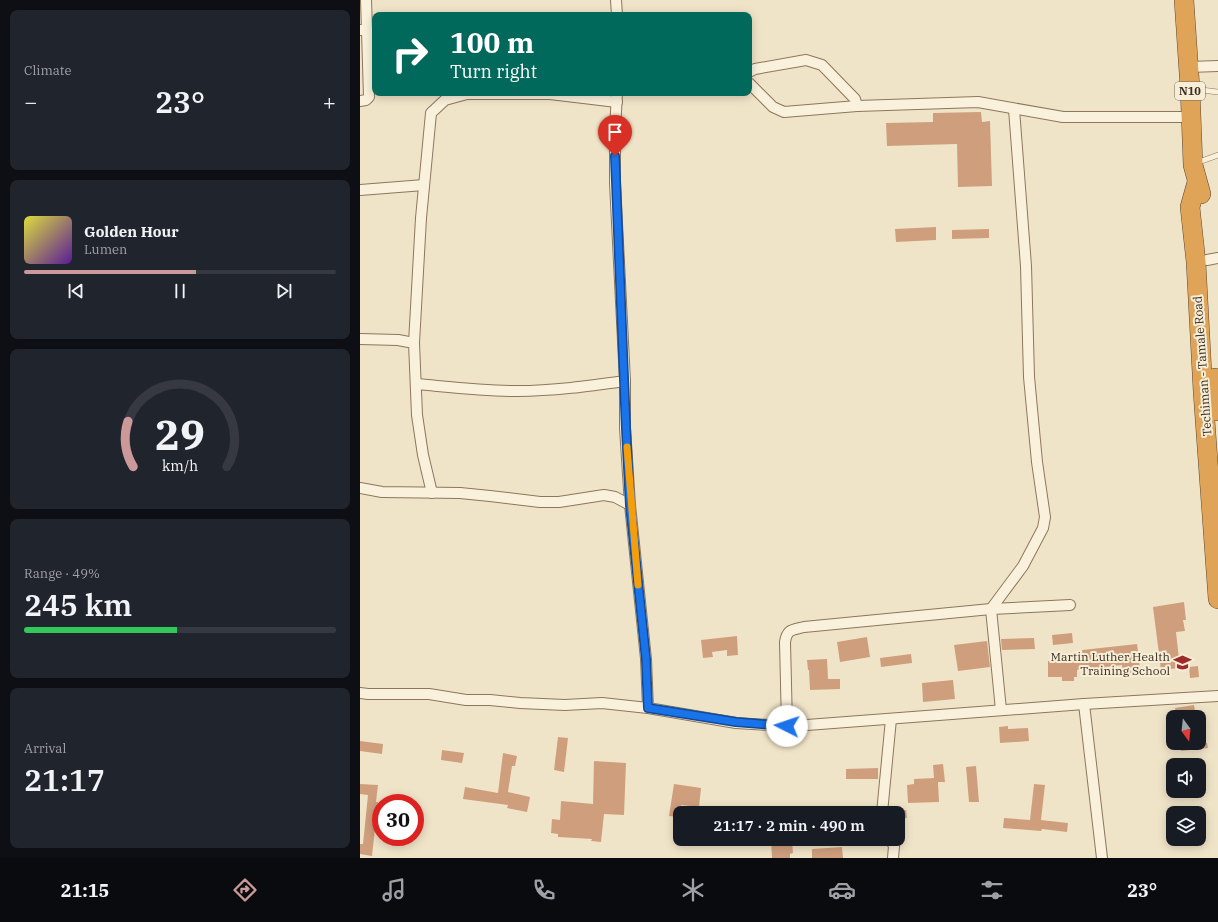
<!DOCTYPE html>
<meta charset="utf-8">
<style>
:root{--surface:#171b24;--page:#20242c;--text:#f1f3f6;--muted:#9ea1a6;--line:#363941;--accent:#cc999b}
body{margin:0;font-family:"IBM Plex Serif",serif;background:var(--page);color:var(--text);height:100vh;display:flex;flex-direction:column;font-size:15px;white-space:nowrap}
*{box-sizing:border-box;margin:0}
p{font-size:13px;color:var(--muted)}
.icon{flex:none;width:22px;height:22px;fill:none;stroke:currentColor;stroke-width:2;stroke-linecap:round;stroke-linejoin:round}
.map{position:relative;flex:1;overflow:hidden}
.sheet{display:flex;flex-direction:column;gap:10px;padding:10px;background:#0d0f14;width:360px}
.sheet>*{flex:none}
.top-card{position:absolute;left:12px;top:12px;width:380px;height:84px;border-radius:8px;box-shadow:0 2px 10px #0003;background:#00695c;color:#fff;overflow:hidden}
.needle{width:26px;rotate:165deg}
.buttons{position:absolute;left:806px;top:710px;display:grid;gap:8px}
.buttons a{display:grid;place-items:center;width:40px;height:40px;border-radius:8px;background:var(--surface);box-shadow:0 2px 10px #0003;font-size:20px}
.speed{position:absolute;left:12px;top:794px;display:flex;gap:8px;font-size:20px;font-weight:700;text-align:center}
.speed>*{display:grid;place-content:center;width:52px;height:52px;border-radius:50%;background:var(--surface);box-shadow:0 2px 10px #0003;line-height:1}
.speed .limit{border:6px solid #d22;background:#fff;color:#111}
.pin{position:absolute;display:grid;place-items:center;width:34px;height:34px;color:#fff;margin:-41px -17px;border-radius:50% 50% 50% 0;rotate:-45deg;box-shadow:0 0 4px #0007}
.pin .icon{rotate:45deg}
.me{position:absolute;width:44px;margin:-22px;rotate:274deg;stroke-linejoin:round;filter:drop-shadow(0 0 3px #0008)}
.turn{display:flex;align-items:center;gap:14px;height:84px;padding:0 12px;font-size:18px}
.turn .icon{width:52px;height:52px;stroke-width:2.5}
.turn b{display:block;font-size:28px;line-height:34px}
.big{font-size:30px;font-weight:600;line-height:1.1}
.sheet .tile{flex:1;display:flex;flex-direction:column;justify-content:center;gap:6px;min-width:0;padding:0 14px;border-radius:8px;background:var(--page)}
.sheet .dial{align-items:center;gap:0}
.dial svg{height:104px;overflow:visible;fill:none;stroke:var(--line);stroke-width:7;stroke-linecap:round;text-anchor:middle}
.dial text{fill:var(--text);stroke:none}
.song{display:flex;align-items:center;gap:12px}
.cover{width:48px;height:48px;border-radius:6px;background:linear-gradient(135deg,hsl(60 70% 55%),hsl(270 70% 35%))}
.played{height:4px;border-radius:2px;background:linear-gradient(90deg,var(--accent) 55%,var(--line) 55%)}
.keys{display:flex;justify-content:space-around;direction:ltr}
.heat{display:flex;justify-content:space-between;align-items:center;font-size:22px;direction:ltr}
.charge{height:6px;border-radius:3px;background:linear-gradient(90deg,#34c759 49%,var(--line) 0)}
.trip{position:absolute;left:313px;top:806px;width:232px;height:40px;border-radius:8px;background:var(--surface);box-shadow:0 2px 10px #0003;font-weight:600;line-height:40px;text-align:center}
.dock{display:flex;height:64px;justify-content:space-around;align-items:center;background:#090b0e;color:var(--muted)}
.dock .icon{width:28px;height:28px}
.dock .current{color:var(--accent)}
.dock b{font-size:18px;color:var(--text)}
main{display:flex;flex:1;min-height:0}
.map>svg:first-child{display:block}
</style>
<main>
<section class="sheet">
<div class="tile"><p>Climate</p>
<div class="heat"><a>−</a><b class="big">23°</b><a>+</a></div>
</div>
<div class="tile">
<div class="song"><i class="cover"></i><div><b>Golden Hour</b><p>Lumen</p></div></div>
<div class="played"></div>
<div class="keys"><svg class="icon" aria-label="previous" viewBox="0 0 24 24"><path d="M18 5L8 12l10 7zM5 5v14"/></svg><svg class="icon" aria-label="pause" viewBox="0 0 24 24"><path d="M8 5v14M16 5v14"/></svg><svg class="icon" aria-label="next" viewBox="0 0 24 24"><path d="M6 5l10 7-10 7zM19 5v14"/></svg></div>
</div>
<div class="tile dial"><svg viewBox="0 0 100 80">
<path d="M14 69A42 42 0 1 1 86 69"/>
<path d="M14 69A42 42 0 0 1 10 34" stroke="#cc999b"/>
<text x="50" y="56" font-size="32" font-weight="700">29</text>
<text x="50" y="72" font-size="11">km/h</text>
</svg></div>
<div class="tile"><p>Range · 49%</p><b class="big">245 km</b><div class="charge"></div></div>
<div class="tile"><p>Arrival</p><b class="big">21:17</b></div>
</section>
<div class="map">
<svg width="858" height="858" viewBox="0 0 858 858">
<rect width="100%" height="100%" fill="#f0e4c8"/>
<g fill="#cf9f7d">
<polygon points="621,112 622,122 630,121 632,186 598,187 597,144 527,146 526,123 573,122 573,113"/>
<polygon points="576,227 576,240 536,242 535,229"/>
<polygon points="629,229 629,238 592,239 592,230"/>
<polygon points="824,602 826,620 823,620 825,631 816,632 820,668 801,670 793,607"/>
<polygon points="712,633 713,643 693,645 692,635"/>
<polygon points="377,636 378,655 367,656 367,650 352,652 353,657 343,658 341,640"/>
<polygon points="507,637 510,657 480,662 477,642"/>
<polygon points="674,638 675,649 642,650 641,639"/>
<polygon points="627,641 630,667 598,671 594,645"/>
<polygon points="777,644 778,651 782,651 783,662 779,662 781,672 763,674 762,665 745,667 745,670 737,671 736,668 717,670 717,677 714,677 714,681 702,681 702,677 688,677 688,661 723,660 722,650"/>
<polygon points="551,654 552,663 521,667 520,658"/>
<polygon points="467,659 468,679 480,679 480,689 450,690 449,670 448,670 447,660"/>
<polygon points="838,666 839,677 830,678 829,667"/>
<polygon points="593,680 595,699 563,702 562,683"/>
<polygon points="834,705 836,717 817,717 815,708"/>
<polygon points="648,726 648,729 668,728 669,741 640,743 639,727"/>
<polygon points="198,737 208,738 204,772 194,770"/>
<polygon points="0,741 23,744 22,754 0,751"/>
<polygon points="820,743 847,743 848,748 821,751"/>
<polygon points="82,750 104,753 102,763 81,760"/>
<polygon points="143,753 157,756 155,766 152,766 148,792 170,797 167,812 147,808 148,805 103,799 105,787 138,793"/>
<polygon points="234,761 266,763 264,815 244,814 241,842 231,841 232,839 198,837 198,834 191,833 192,819 200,820 201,801 233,804"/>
<polygon points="583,764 585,782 578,782 579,802 548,803 547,785 554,784 554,779 574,778 573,765"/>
<polygon points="616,766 619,802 609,802 606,767"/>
<polygon points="518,768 518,779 486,779 486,769"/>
<polygon points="0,784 18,785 16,802 18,802 12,856 0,854 0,844 3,844 8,795 0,794"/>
<polygon points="314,784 341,788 339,807 321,805 319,817 309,816"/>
<polygon points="674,784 685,785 681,820 708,823 707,832 682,829 681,831 643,828 644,818 670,820"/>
<polygon points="538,810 546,810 547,818 538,819"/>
<polygon points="411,839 429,839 429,842 432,842 433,853 430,854 430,858 412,858"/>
<polygon points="482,847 483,858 452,858 452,849"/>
</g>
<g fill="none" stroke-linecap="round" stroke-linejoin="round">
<defs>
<g id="lane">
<polyline points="833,89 858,92"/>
<polyline points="836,163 858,155"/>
</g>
<g id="street">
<polyline points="256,0 257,15"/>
<polyline points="1,30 7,30 6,0"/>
<polyline points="829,67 858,66"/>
<polyline points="389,72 395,69 446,60 462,65 495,99 497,106"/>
<polyline points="389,83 413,107 424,112 497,106 618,102 703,117 832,117"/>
<polyline points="257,93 255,130 255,183 265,381 265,428 270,505 286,659 288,708 376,723 427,726 447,725 724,704 858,696"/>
<polyline points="0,101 6,100 9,97 7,30"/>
<polyline points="0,190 64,185"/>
<polyline points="847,260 858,258"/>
<polyline points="0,339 38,340 54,343 57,415 63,455 72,493"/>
<polyline points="54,343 61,218 71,113 85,100 107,94 190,94 257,102"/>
<path d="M56,384c34,3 67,7 101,7 36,0 72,-5 108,-10"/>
<polyline points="0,488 22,492 100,493 130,496 180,502 199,502 244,495 255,497 270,505"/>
<polyline points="0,693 8,694 69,694 106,700 130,700 160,703 205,705 242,703 288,708"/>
<polyline points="724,704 742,858"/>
<polyline points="641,710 631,609 663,566 683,528 685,517 677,462 669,377 666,266 654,109"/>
<path d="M427,726l-2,-84c2,-13 7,-12 19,-15l187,-18 79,-4"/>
<polyline points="522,813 531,719"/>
<polyline points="530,839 534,846 533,858"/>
</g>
<g id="highway">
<polyline points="824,0 830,88 833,165 841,194"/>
<polyline points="837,182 830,207 836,262 843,392 858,599"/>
<polyline points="855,378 858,411"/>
</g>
</defs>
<use href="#lane" stroke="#8d765c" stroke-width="6"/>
<use href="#street" stroke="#8d765c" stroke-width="12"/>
<use href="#highway" stroke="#5b4430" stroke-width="20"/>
<use href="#lane" stroke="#faf1dc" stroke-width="5"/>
<use href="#street" stroke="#faf1dc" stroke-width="10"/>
<use href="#highway" stroke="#e0a458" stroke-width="19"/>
</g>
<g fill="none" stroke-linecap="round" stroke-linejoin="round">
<defs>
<polyline id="route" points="255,156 266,428 270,505 286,659 288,708 376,722 427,726"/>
</defs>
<use href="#route" stroke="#114b97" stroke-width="10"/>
<use href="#route" stroke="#1a73e8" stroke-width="7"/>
<polyline stroke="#f59e0b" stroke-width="7" points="267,447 278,585"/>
</g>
<defs>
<symbol id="school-bare" viewBox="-9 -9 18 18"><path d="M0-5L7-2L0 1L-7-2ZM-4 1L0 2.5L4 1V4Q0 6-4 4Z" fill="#9e2a2b" stroke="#f7eed8" stroke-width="2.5" paint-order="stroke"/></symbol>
</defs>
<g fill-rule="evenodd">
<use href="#school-bare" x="810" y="650" width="25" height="25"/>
</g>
<g text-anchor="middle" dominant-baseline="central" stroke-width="4" stroke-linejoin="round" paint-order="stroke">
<rect fill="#f7eed8" stroke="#756857" stroke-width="1" x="815" y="82" width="30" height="18" rx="3"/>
<g font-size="11" font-weight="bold" fill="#3d2e20">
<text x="830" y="91">N10</text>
</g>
<g font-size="12" fill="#3d2e20" stroke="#f7eed8">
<text transform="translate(842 366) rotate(-94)">Techiman - Tamale Road</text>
</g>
<g font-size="12" fill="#3d2e20" stroke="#f7eed8" text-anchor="end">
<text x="810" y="656">Martin Luther Health<tspan x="810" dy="14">Training School</tspan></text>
</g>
</g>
</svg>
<div class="buttons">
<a><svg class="needle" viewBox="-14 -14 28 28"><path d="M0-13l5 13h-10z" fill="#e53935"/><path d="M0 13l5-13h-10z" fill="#9ea1a6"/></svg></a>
<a><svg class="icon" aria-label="sound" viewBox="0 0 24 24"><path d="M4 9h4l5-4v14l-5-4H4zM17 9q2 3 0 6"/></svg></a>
<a><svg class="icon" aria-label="layers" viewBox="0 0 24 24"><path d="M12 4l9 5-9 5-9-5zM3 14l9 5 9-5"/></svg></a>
</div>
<div class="speed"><div class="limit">30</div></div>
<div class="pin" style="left:255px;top:156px;background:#d93025"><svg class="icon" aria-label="arrive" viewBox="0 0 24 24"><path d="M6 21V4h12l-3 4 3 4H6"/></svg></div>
<svg class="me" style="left:427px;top:726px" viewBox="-20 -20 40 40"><circle r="19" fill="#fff"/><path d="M0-13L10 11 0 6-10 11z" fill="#1a73e8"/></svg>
<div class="trip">21:17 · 2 min · 490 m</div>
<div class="top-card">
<div class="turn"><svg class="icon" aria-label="right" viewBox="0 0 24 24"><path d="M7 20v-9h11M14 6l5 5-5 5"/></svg><div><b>100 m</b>Turn right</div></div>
</div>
</div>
</main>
<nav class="dock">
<b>21:15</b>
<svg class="icon current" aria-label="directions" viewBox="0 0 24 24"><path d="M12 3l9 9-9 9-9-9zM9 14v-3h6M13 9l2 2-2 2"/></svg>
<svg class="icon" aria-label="music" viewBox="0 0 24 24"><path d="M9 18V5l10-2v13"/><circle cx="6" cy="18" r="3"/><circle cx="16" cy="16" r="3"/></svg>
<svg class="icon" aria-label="phone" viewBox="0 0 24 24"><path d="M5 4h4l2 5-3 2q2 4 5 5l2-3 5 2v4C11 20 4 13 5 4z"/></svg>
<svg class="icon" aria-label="climate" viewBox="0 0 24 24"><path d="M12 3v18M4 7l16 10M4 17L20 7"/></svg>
<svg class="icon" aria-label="car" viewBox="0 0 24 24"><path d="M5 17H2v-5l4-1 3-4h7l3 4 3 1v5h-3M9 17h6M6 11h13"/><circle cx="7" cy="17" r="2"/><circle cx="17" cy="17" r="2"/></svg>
<svg class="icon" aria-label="filters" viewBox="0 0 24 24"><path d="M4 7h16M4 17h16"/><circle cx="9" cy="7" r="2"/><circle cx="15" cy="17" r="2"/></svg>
<b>23°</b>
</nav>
